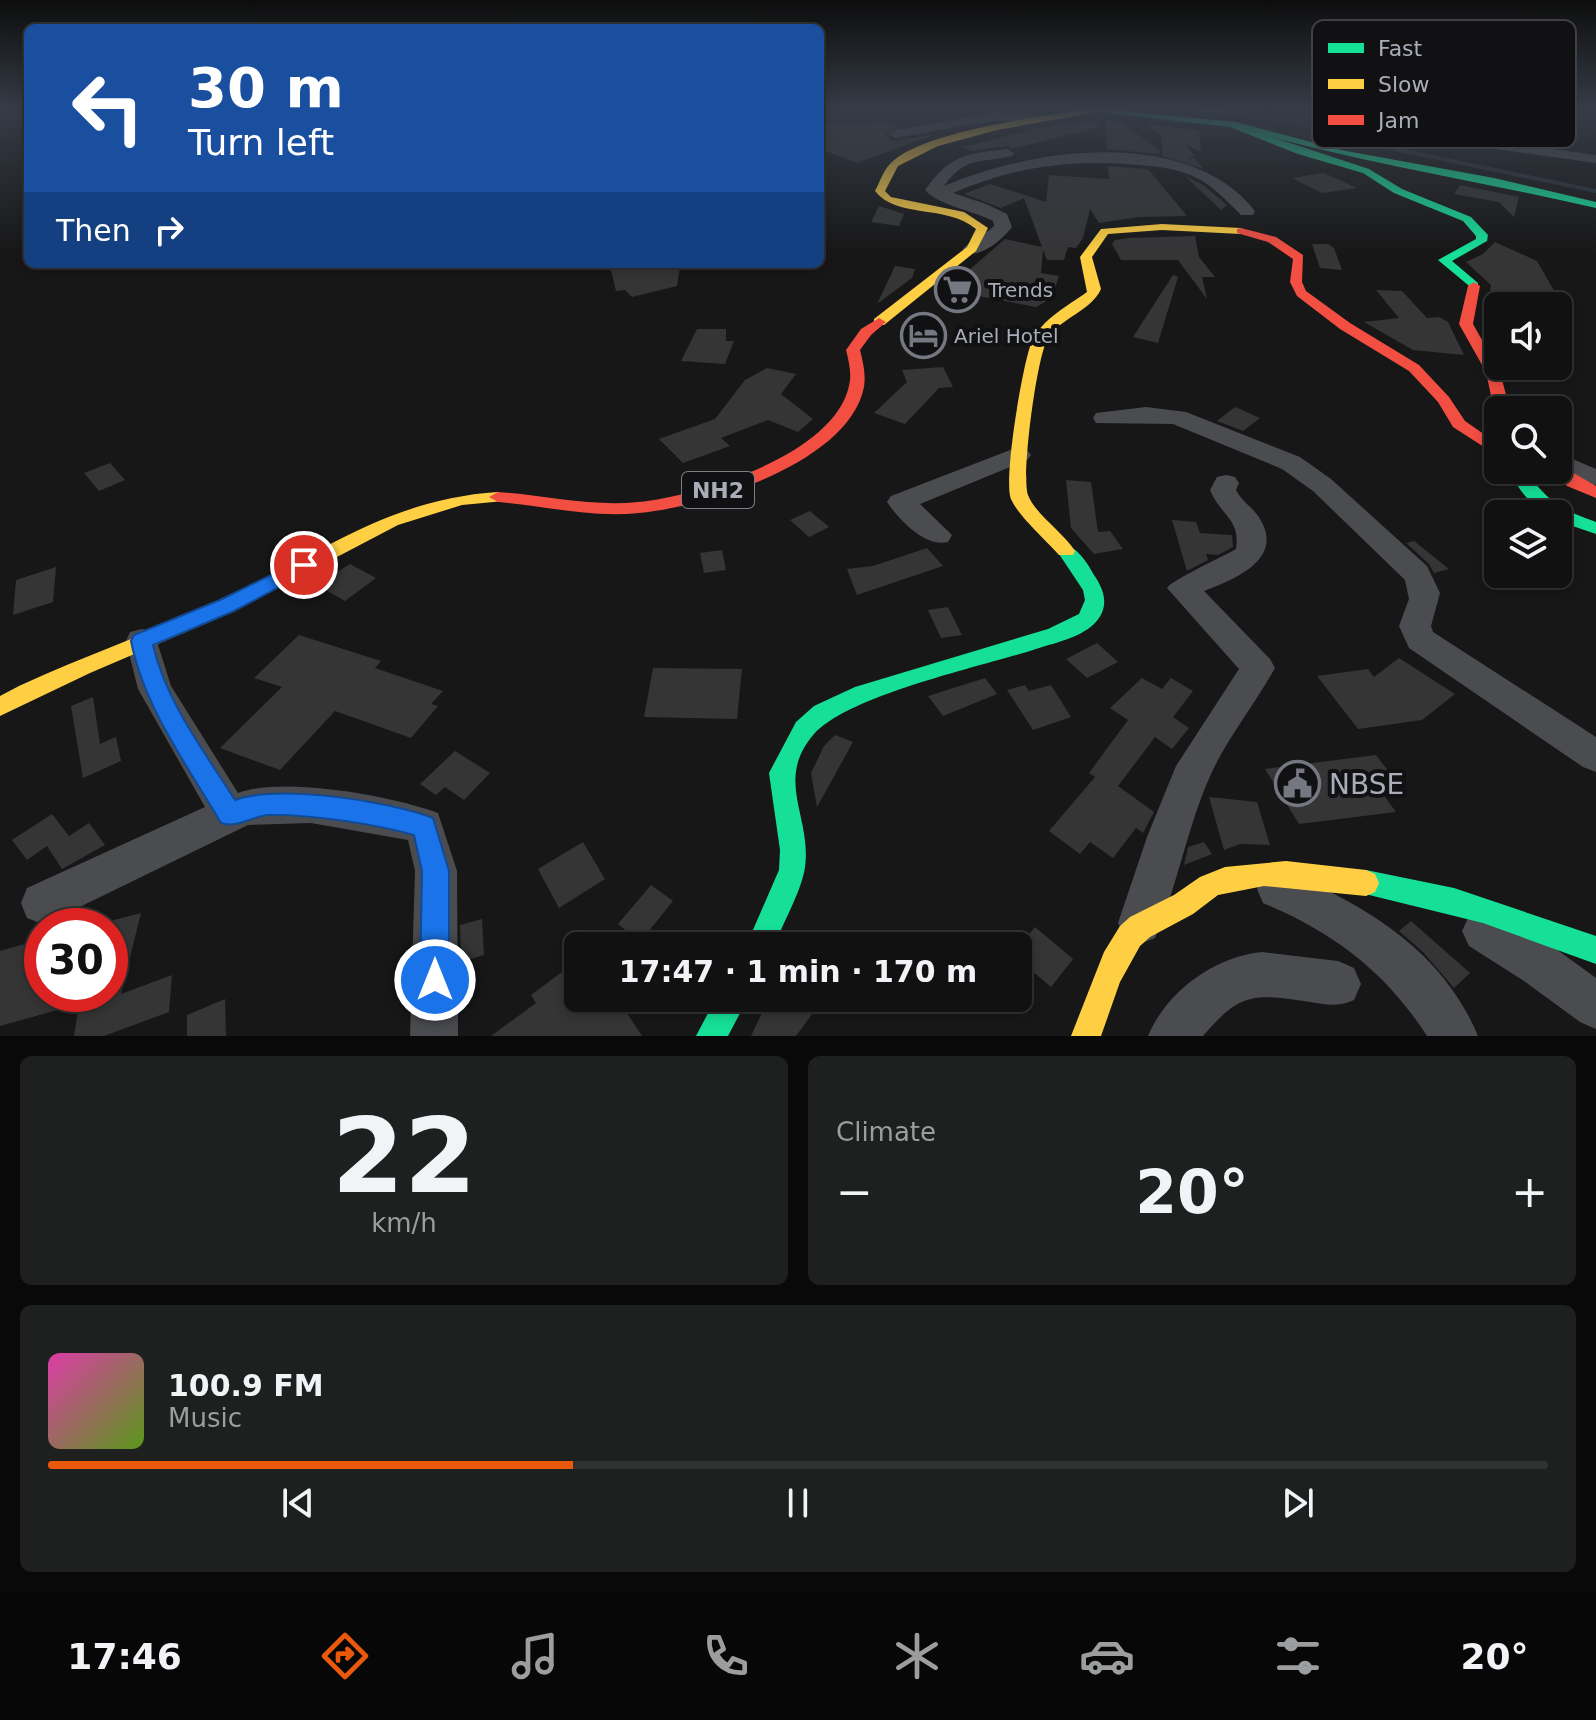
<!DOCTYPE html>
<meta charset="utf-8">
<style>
:root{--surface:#111;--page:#1e1f1f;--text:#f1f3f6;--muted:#9c9d9f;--line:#303131;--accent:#ea580c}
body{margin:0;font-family:"DejaVu Sans",sans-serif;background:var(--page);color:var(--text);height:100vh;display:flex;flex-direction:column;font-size:30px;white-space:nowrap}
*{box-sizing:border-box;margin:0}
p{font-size:26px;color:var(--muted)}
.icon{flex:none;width:44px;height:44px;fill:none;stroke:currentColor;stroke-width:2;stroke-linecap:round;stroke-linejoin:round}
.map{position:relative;height:1036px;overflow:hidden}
.sheet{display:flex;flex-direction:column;gap:20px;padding:20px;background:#090909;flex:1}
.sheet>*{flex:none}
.hud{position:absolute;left:24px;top:24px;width:800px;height:244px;border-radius:12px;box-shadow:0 4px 12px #0003,0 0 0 2px var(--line);background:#1a4fa0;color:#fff;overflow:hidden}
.fabs{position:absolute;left:1484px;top:292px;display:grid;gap:16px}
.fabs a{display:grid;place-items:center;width:88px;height:88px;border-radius:12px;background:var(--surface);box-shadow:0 4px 12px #0003,0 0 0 2px var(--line);font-size:40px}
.speed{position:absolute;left:24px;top:908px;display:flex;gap:16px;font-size:40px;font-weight:700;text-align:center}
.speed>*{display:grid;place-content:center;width:104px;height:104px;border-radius:50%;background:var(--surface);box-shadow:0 4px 12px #0003,0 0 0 2px var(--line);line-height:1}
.speed .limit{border:12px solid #d22;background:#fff;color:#111}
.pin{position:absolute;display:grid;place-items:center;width:68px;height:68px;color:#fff;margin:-34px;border:4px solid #fff;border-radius:50%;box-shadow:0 2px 8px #0007}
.me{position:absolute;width:88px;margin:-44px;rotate:0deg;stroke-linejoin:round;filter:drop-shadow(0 0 6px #0008)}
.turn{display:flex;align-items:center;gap:28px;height:168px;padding:0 32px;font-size:36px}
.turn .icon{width:104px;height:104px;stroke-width:2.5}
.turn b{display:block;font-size:56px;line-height:68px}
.then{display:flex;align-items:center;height:76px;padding:0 32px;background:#0003;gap:16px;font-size:30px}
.big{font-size:60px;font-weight:600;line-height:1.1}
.sheet .widget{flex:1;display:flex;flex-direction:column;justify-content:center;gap:12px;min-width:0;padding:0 28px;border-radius:12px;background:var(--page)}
.sheet .dial{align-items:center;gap:0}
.dial b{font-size:104px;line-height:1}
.song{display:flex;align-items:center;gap:24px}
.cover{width:96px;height:96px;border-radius:12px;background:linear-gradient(135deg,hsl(320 70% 55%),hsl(90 70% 35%))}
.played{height:8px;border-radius:4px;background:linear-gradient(90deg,var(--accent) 35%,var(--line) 35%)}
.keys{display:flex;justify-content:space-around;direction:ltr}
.heat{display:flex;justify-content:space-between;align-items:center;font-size:44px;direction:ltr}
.sheet .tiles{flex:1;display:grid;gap:20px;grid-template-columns:1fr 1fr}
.widget:last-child{grid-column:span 2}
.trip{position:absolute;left:564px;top:932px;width:468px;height:80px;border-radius:12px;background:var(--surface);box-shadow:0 4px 12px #0003,0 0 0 2px var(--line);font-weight:600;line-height:80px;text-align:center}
.menu{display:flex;height:128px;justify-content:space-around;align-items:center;background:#070707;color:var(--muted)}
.menu .icon{width:56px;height:56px}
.menu .selected{color:var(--accent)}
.menu b{font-size:36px;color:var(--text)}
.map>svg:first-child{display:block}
</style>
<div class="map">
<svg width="1596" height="1036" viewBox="0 0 1596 1036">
<rect width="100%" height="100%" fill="#171717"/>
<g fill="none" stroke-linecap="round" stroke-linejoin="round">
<g stroke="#2a3239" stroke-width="4">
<polyline points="1198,109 1299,122 1399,150 1596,191"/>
<polyline points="1287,109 1314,122"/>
</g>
</g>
<g fill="#353536">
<polygon points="1105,120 1120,122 1161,151 1157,154 1107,149"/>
<polygon points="892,121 897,127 885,135 894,141 936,134 857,163 820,149 820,125"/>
<polygon points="1090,121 1103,126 1012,149 1007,146 972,151 963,147 1043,127"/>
<polygon points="1147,125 1199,130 1201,152 1186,145 1194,156 1186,160 1195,158 1203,169 1163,156 1161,134 1147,127"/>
<polygon points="1108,166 1148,169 1187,216 1139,217 1099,223 1090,209 1083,238 1076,248 1068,247 1064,260 1047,260 1043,250 1041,273 1059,276 1052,298 1036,307 946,290 1005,239 1042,247 1024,198 1001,208 964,194 990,184 1046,202 1049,175 1109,179"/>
<polygon points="1324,173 1357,188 1322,193 1292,178"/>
<polygon points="1185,176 1203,185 1227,205 1221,210"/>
<polygon points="1460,185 1519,197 1514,217 1499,202 1454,194"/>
<polygon points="879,206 904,214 899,226 871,222"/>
<polygon points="1195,236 1199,257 1215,277 1202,277 1207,299 1178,260 1121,260 1112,244 1115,240 1129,238"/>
<polygon points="1495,242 1537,261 1563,306 1488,306 1491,285 1466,262 1483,254"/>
<polygon points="1312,244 1328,244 1334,248 1342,270 1320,268"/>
<polygon points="610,266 620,266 680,267 677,286 632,297 625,290 616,291"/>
<polygon points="895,266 915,269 912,278 877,304"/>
<polygon points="1173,275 1178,277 1158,343 1133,337"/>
<polygon points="1376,290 1402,291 1427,318 1439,317 1448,322 1464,355 1413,350 1364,322 1399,318"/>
<polygon points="697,329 726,329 726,341 734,341 725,364 681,361"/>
<polygon points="943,367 953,387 939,388 905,424 874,413 907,382 902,370"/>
<polygon points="767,368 796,374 781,394 813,419 798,432 768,420 721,438 730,446 683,463 659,439 715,419 745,380"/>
<polygon points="1235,407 1260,418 1243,431 1217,421"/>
<polygon points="110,463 125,480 99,491 84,473"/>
<polygon points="1066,480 1091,482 1098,532 1110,531 1123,549 1094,554 1071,528"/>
<polygon points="810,511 829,527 809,537 790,520"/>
<polygon points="1172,520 1196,522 1200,533 1232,535 1233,547 1218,555 1206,554 1208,560 1187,571"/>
<polygon points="1414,541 1449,569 1434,573 1429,564 1406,543"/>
<polygon points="927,548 943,566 857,595 847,569 873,566"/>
<polygon points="722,550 726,570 704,573 700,553"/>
<polygon points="350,564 376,578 345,601 317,585"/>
<polygon points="56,567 53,602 13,615 16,580"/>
<polygon points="948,607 962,635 941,638 928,610"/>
<polygon points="299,635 381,661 375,668 443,691 431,704 438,706 411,738 335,711 280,770 220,748 282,687 254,678"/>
<polygon points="1097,643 1118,662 1087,678 1066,659"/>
<polygon points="1399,658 1455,694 1422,720 1358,729 1317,676 1368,669 1374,677"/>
<polygon points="653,668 742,669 737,719 644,717"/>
<polygon points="985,678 997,694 943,716 928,696"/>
<polygon points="1142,678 1162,689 1171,678 1193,691 1173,717 1189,728 1172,749 1155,737 1118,786 1154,812 1143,833 1136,828 1113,858 1090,842 1080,854 1049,831 1095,777 1089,773 1128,720 1110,708"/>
<polygon points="1025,685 1029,691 1051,685 1071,717 1033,730 1007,690"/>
<polygon points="93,697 100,744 116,737 121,761 83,778 71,706"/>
<polygon points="835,735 853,742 817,807 811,773 824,746"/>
<polygon points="455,751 490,773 464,800 445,787 436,795 420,784"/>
<polygon points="1376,755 1403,790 1382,793 1396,812 1299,824 1265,769"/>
<polygon points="1209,797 1257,802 1270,845 1240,844 1224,850"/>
<polygon points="52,814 69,836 89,823 105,845 62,869 47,846 27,860 12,840"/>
<polygon points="583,842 605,879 559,908 538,869"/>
<polygon points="1204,842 1212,854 1184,865 1188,847"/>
<polygon points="651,885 673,901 640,942 618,924"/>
<polygon points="141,913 121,994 172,975 169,1012 104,1036 74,1036 79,1004 0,1026 0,951 42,939 42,994 110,994 110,921"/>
<polygon points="482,919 484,955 461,962 460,925"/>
<polygon points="1411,921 1470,973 1454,988 1423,952 1399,931"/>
<polygon points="1035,927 1073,959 1051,987 1018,959 1018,948"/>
<polygon points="578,960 578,998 617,998 642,1036 491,1036 536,1003 531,995"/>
<polygon points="769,998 791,998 813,1013 796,1036 751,1036"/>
<polygon points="225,999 226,1036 187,1036 187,1015"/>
</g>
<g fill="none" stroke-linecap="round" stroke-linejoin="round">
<g fill="#4b4c50" fill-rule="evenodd">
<path d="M1309,109c18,0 32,9 50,13l237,33v8l-237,-33 -33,-8z"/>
<polygon points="991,113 1042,114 1049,118 1042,122 991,121 895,138 888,134 895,130"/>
<path d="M1007,149l7,4 -2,3c-31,7 -47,0 -68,30 88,-38 244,-60 311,25l-2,4h-12c-13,-13 -26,-27 -42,-36 -22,-12 -48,-13 -72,-15 -63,-4 -116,4 -174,29l33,11 21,10 5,13c-10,13 -30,30 -46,26l-3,-4c8,-10 22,-14 31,-23l-1,-5c-20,-11 -54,-15 -68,-31 26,-36 40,-36 82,-41z"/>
<polygon points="1146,407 1186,412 1300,457 1331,479 1427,566 1440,593 1431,626 1433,632 1596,737 1596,772 1583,767 1409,648 1399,626 1409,599 1405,580 1313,491 1282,469 1173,424 1096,423 1093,418 1096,413"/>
<path d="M1018,447l9,3 4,5 -4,5 -107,44 32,31 -4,7c-22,6 -49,-22 -61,-40l4,-6z"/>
<polygon points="1558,453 1596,469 1596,485 1569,478 1555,470 1558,470"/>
<path d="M1226,475l9,2 4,6 -3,7c6,12 18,18 24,29 25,41 -27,61 -56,72l66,68 5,9c-20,36 -47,69 -64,106 -24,53 -33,111 -56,164l-15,6 -15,-6 -7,-15 29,-86 29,-71 63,-97 -72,-81c5,-8 55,-31 69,-39 5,-30 -16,-34 -26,-59l7,-13z"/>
<path d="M142,629l12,3 17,54 67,107c46,-17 154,3 200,20l19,58 1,165h-48l5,-165 -7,-31 -97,-17 -63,2 -191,93 -15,6 -15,-6 -6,-15 6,-15 178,-81 -67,-118 -12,-48 4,-9z"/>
<path d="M1278,869c84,33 164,80 200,167h-51c-41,-64 -94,-104 -164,-133l-6,-14 6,-14z"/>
<polygon points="1484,909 1556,949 1596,978 1596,1029 1580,1022 1524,981 1469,946 1462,931 1469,916"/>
<path d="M1262,952l76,9 16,7 7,16 -7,16c-16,7 -26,5 -44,2 -55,-8 -69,-11 -107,34h-55c19,-45 66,-79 114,-84z"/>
</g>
<g fill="#16e098" fill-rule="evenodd">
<path d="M1103,109l133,13 105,28 153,28 102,24v6c-108,-25 -217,-42 -324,-71l97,32 33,20 69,28 17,18 -1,6 -35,20 26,22v6l-4,1 -36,-30 38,-21v-3l-13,-15 -69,-28 -31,-20 -65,-19 -68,-27 -124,-14z"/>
<path d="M1507,470h17c26,32 33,38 72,52v12l-38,-13v-7c-25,0 -38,-25 -51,-44z"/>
<path d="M1066,545c12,3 22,19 28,30 11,16 16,33 0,49 -16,15 -41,19 -61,26 -52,16 -186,46 -219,84 -40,46 -2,83 -9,133 -3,23 -22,56 -31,79h-28l33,-76 1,-20 -11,-77 27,-51 18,-16 41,-19 193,-58 31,-15 6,-14 -2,-10 -26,-39z"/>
<polygon points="1366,870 1454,888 1596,936 1596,964 1483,923 1357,892 1353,883 1357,874"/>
<polygon points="716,998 748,998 728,1036 696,1036"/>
</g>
<g fill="#ffcf43" fill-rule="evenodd">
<path d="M1094,109h20l-117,21 -59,16 -40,20 -13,25 6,6 73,15 24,16 -12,23 -92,74h-10v-6l93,-72 9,-18c-30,-25 -79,-10 -101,-38 5,-9 8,-20 15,-27 30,-33 158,-49 204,-55z"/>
<path d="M1162,224l79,4 6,3 -6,3 -79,-4 -54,4 -16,23 9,32c-9,21 -40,29 -53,49 -11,17 -27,138 -20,157 7,19 36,38 47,56l-2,4h-14c-12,-14 -41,-39 -48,-56 -8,-19 12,-138 21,-158 10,-22 37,-36 55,-49l-7,-35 21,-28z"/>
<path d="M498,492l9,5 -3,4 -42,4 -64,20 -168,88 -140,60 -90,43v-20l19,-10c65,-30 132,-53 197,-83 98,-45 170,-104 282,-111z"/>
<polygon points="1286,861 1366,870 1375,874 1379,883 1375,892 1366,896 1264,886 1218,895 1193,914 1150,937 1140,946 1120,982 1101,1036 1071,1036 1104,952 1120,926 1130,917 1174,895 1200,877 1225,867"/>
</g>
<g fill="#f24e42" fill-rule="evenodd">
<polygon points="1241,228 1276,237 1303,255 1302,282 1306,291 1350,323 1419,365 1449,397 1465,421 1498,444 1498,456 1453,427 1438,402 1409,371 1340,329 1297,296 1290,282 1293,259 1268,242 1237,233 1237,229"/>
<polygon points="1474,282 1480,286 1473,324 1500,372 1510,410 1498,410 1498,414 1494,410 1486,372 1459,324 1468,286"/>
<path d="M879,318l7,4 -15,13 -11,15c3,12 6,24 4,37 -15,76 -159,120 -225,126 -47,5 -94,-7 -141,-11l-9,-5 9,-5c46,3 94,15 140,10 61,-6 196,-47 211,-116 3,-12 0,-24 -3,-36l15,-21z"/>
<polygon points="1558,464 1596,486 1596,498 1567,486 1552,473 1550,470 1558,470"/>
</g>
</g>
<linearGradient id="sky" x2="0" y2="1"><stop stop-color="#0d0d0d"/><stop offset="0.43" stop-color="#363c47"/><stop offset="1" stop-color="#363c47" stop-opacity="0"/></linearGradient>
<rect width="1596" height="254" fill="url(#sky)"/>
<path fill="#1a73e8" stroke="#114b97" stroke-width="2" d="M304,559l10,6 -3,5 -77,41 -81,34c13,57 51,106 82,155 44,-16 154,1 198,18l16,53v109l-4,11 -10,4 -11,-4 -4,-11 2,-109 -8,-36c-40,-11 -104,-21 -145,-20 -17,1 -33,14 -48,8 -34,-58 -77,-116 -90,-182l3,-6 86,-35z"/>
<defs>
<symbol id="supermarket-ring" viewBox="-11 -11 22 22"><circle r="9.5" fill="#111113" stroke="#757880" stroke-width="1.5"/><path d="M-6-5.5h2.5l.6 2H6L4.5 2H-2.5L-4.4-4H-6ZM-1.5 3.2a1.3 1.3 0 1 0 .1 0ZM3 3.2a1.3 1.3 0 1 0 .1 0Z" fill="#757880"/></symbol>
<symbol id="hotel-ring" viewBox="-11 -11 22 22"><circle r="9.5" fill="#111113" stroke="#757880" stroke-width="1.5"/><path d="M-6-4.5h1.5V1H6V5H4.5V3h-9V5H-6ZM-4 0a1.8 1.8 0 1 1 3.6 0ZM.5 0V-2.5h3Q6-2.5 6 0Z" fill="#757880"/></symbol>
<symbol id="civic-ring" viewBox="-11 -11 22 22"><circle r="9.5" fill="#111113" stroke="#757880" stroke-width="1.5"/><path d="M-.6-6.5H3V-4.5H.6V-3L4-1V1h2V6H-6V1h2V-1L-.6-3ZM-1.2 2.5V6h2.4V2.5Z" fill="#757880"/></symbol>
</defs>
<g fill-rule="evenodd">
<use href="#supermarket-ring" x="932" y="264" width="51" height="51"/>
<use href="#hotel-ring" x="898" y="310" width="51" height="51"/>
<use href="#civic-ring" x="1272" y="758" width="51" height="51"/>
</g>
<g text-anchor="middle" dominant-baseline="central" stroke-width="8" stroke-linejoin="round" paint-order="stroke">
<g font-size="20" fill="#a8adb8" stroke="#111113" text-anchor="start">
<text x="988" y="290">Trends</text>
<text x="954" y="336">Ariel Hotel</text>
</g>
<rect fill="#111113" stroke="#7b7e86" stroke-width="2" x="682" y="472" width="72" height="36" rx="6"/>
<g font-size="22" font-weight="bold" fill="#a8adb8">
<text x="718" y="490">NH2</text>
</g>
<g font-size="28" fill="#a8adb8" stroke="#111113" text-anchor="start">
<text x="1329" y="784">NBSE</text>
</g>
</g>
<rect x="1312" y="20" width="264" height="128" rx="12" fill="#111113" stroke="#3e4045" stroke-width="2"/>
<rect x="1328" y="43" width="36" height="10" fill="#16e098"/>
<rect x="1328" y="79" width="36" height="10" fill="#ffcf43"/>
<rect x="1328" y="115" width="36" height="10" fill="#f24e42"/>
<g font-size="22" fill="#a8adb8">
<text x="1378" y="56">Fast</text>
<text x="1378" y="92">Slow</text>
<text x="1378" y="128">Jam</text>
</g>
</svg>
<div class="fabs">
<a><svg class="icon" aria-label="sound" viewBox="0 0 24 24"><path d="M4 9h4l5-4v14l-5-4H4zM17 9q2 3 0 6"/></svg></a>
<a><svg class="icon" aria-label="search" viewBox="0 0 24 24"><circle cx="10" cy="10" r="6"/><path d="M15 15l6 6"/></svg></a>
<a><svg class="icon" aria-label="layers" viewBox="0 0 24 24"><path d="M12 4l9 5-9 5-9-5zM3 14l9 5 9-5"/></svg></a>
</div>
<div class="speed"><div class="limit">30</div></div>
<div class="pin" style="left:304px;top:565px;background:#d93025"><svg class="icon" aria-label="arrive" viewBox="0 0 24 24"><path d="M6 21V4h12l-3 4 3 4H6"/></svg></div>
<svg class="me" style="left:435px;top:980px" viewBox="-20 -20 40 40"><circle r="17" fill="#1a73e8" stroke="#fff" stroke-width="3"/><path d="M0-11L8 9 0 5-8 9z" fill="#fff"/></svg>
<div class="trip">17:47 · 1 min · 170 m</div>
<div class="hud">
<div class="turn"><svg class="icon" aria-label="left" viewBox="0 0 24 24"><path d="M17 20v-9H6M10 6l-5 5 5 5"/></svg><div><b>30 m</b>Turn left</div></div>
<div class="then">Then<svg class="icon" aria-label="right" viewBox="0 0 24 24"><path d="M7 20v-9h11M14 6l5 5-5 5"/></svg></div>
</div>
</div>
<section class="sheet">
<div class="tiles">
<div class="widget dial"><b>22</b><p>km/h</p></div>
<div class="widget"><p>Climate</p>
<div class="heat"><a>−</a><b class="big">20°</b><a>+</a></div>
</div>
<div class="widget">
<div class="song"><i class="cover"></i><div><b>100.9 FM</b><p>Music</p></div></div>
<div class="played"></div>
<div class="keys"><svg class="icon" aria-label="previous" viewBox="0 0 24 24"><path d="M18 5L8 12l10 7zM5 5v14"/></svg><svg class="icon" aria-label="pause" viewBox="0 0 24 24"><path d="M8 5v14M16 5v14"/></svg><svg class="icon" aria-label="next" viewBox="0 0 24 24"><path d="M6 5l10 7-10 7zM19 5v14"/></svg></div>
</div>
</div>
</section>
<nav class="menu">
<b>17:46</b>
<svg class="icon selected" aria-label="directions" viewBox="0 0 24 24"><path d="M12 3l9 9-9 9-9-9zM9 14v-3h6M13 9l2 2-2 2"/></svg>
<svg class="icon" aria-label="music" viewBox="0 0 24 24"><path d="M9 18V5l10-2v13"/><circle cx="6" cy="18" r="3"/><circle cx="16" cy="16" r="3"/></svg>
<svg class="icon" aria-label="phone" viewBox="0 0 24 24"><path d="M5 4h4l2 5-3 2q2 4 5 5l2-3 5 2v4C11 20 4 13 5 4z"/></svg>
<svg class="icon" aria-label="climate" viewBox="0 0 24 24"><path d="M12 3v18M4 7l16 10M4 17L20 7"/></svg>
<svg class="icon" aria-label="car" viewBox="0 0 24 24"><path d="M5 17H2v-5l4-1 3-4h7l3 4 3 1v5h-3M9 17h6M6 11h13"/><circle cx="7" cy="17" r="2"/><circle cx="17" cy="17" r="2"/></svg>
<svg class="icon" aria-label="filters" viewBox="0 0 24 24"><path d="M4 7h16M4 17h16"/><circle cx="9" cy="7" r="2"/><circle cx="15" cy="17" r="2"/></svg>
<b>20°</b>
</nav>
